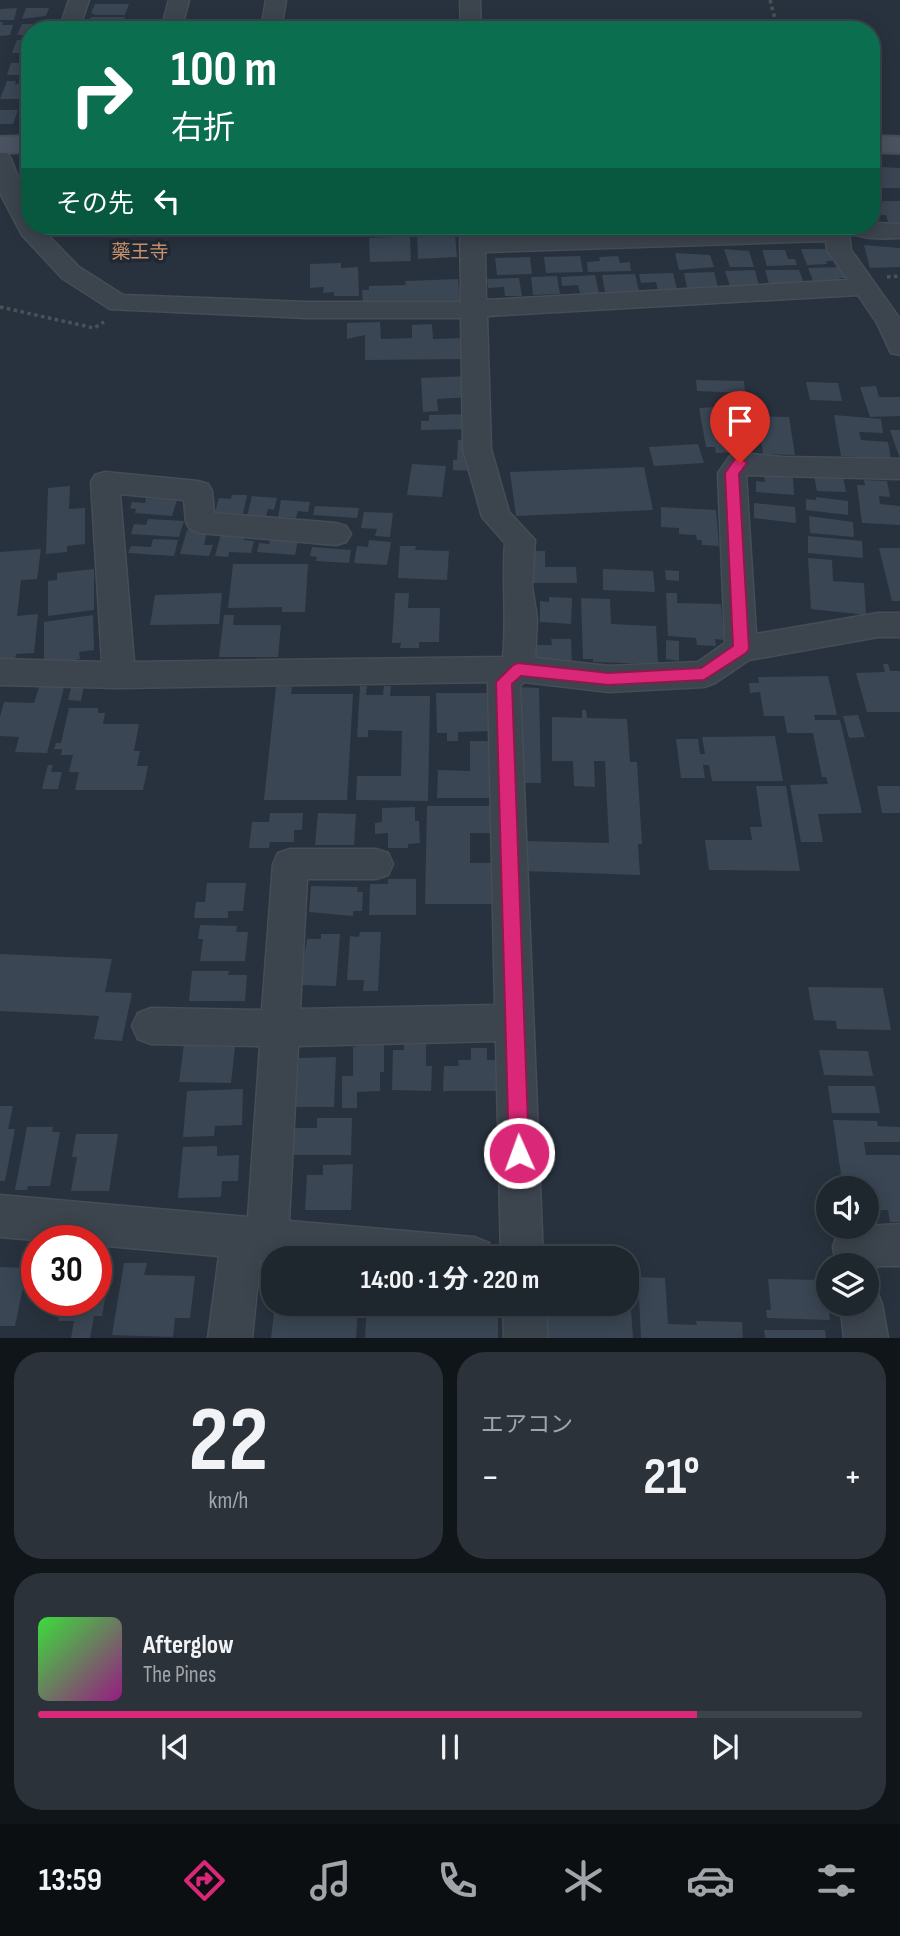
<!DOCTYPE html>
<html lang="ja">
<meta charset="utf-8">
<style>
:root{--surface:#1e262e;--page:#2b323a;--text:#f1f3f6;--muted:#a1a5aa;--line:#3c434a;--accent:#db2777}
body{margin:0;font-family:"Sofia Sans Condensed","Noto Sans JP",sans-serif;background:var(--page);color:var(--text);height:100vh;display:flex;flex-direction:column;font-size:26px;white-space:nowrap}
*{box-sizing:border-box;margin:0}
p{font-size:23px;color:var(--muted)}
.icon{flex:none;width:38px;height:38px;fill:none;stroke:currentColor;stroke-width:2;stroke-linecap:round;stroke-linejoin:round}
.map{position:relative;height:1338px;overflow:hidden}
.panel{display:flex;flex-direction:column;gap:14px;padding:14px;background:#101519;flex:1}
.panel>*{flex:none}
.guide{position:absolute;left:21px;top:21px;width:859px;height:214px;border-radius:28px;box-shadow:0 4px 18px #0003,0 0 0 2px var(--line);background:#0b6e4f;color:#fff;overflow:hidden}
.fabs{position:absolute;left:816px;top:1176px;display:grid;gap:14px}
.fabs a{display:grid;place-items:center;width:63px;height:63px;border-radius:50%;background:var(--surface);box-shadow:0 4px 18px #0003,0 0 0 2px var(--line);font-size:35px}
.speed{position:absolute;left:21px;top:1225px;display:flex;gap:14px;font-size:35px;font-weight:700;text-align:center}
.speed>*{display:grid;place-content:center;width:91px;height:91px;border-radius:50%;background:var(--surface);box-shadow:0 4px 18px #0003,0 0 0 2px var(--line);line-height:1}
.speed .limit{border:10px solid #d22;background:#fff;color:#111}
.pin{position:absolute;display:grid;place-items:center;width:60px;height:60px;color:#fff;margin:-72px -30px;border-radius:50% 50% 50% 0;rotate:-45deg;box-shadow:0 0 7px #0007}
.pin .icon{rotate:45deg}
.me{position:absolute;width:77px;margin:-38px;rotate:358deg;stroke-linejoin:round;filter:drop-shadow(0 0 5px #0008)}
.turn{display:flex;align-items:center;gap:24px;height:147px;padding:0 35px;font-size:32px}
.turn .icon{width:91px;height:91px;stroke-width:2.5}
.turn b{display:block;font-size:49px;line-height:60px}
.then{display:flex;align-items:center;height:66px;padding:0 35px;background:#0003;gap:14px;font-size:26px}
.big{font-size:52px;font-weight:700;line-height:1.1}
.panel .card{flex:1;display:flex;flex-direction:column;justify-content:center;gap:10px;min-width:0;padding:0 24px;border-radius:28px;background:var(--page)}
.panel .dial{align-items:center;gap:0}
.dial b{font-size:91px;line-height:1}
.song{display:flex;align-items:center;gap:21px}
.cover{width:84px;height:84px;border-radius:10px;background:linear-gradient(135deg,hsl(120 70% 55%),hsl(310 70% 35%))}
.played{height:7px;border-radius:4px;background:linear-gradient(90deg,var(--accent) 80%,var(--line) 80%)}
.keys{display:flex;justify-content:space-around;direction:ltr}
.heat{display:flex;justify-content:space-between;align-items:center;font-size:38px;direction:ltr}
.panel .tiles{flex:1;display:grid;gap:14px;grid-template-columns:1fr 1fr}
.card:last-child{grid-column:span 2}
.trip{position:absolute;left:261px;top:1246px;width:378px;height:70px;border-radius:28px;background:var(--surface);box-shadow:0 4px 18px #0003,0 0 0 2px var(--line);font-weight:700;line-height:70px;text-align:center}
.menu{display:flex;height:112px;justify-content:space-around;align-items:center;background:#0c0f12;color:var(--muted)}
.menu .icon{width:49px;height:49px}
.menu .current{color:var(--accent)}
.menu b{font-size:32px;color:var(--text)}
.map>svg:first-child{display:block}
</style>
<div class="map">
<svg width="900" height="1338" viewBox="0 0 900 1338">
<rect width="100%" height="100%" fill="#28323e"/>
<g fill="#3a4654">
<polygon points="95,4 129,4 125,15 95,15 91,13"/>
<polygon points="17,8 14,20 0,20 0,9"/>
<polygon points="26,8 49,8 46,16 22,19"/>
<polygon points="91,17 125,17 121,30 93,29 94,25 89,23"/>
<polygon points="0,22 3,22 2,25 13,25 10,35 0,36"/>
<polygon points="22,24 47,24 45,30 30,30 30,35 17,35"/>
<polygon points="17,40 30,40 30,53 12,53"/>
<polygon points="11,63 30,63 30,75 7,75"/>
<polygon points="7,81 16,81 15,84 30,84 27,99 0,99"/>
<polygon points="0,110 18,110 13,124 0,124"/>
<polygon points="872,163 878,163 879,167 900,168 900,188 872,188"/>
<polygon points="882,201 900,201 900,223 888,222 886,215 877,215 873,203 883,203"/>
<polygon points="537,226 575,226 576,231 539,232"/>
<polygon points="587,226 626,226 627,231 588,232"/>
<polygon points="455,235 457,257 418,259 417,236"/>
<polygon points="410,236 411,261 370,262 369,238"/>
<polygon points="864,245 900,248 900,267 870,268"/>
<polygon points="724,249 749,251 754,267 730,267"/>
<polygon points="801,249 828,249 832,261 826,261 827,264 807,265"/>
<polygon points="762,250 785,250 788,259 795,259 797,265 767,266"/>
<polygon points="675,253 710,255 714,267 679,270"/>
<polygon points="580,256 583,272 546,273 544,257"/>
<polygon points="618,256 620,263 630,262 631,271 588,272 587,262 600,261 599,257"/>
<polygon points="530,257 532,274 497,275 495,258"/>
<polygon points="341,263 341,268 358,267 359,296 334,296 334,292 323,293 324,287 310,288 310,264"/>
<polygon points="842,267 845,278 839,278 840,281 813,281 808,268"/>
<polygon points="755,270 759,286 730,286 725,271"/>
<polygon points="765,270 799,270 804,283 769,284"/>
<polygon points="714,272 718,287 687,288 684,273"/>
<polygon points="673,273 677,289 658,290 656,282 641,283 639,274"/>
<polygon points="635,274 639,291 605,292 602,275"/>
<polygon points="595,275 599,293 580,293 578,285 562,286 561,277"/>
<polygon points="557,276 560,294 533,295 531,277"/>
<polygon points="519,278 522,296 505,296 504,287 488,288 487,279"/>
<polygon points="458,279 460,302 363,305 362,290 369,290 369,286 406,285 405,281"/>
<polygon points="380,322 381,339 412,338 412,325 432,324 433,339 466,338 468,359 365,360 365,335 347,339 347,323"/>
<polygon points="469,376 471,397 437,399 438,411 423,412 421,378"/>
<polygon points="696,380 744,381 745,393 697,391"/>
<polygon points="806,382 838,383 842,401 810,400"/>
<polygon points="876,386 879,397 900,397 900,416 870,417 860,387"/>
<polygon points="716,407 718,419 753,418 759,446 732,447 733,452 716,453 715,447 706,447 699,408"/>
<polygon points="472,414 473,429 421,430 421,421 429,421 429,415"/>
<polygon points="834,415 881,419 883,433 859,432 861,440 888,442 891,459 841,456"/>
<polygon points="758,416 789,417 795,455 763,454"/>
<polygon points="890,430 900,430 900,459"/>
<polygon points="458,440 473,440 473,471 453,470 453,460 457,460"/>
<polygon points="698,444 704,463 654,466 649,447"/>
<polygon points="412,464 446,466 442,497 407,495"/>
<polygon points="644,467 653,510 516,516 510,472"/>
<polygon points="764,475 793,478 794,495 756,492 756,481 765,482"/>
<polygon points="814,476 843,477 846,492 817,491"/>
<polygon points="864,480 887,481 890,497 879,496 880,504 900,506 900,525 862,523 857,485 865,485"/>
<polygon points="70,486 69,509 85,508 85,544 67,546 67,552 46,554 48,488"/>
<polygon points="232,495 247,495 243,514 215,512 219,498 231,499"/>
<polygon points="252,496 277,498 274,510 268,509 266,517 247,516"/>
<polygon points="816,497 848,501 848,515 806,510 806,499 816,500"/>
<polygon points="146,498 177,500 172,516 135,513 136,509 130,508 132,502 145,503"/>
<polygon points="281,500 310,502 308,512 298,511 296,518 278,517"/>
<polygon points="754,503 795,507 796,523 754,518"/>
<polygon points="315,506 359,508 357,518 313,515"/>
<polygon points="661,507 716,510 719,546 702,545 702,540 697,540 696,535 679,534 679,528 661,527"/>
<polygon points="364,512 393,513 390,537 375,536 377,529 361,528"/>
<polygon points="809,516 853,522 854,537 810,533"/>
<polygon points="148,519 184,521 179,537 131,534 134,524 146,525"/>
<polygon points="187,530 207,532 204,545 213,545 209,556 180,554"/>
<polygon points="221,534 245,536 244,540 254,541 251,553 229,552 228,557 215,556"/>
<polygon points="808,536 862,541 863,558 808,553"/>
<polygon points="271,538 298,540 295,555 257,552 259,543 269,544"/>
<polygon points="153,539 178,540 174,556 128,553 131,546 151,547"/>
<polygon points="369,540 391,542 387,565 354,563 357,546 368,547"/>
<polygon points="400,546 416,546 415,550 449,551 447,580 398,578"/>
<polygon points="312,547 351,550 349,563 316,561 317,557 310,556"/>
<polygon points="879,548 900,548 900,601 892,601"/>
<polygon points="41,549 37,579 21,580 17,616 38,614 34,653 16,654 15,660 0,661 0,552"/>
<polygon points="530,551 545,551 545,567 576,567 577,583 531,583"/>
<polygon points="808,558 832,560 833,581 864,583 866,615 811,609"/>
<polygon points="233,564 308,564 305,612 282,612 282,607 228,608"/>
<polygon points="94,569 94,610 48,616 48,581 57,580 57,573"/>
<polygon points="603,569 653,571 655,592 603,590"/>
<polygon points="665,570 679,571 679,581 666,580"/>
<polygon points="222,593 219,624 150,625 155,595"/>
<polygon points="395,593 409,593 408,608 440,608 439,642 419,642 419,648 400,648 401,643 392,643"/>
<polygon points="666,593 677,593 677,603 721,604 724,640 715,639 716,646 697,645 696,638 668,636"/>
<polygon points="549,597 572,598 571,624 540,622 540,601 549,602"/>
<polygon points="581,598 610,599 611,624 656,626 658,664 593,662 593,659 583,659"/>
<polygon points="93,615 94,650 79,652 80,659 44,664 44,622"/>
<polygon points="224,615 234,615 233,625 281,625 278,657 219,657"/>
<polygon points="551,639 571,639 572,664 536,664 535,645 552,645"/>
<polygon points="666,640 679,641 679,661 666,659"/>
<polygon points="883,664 888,664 890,671 900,671 900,712 867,712 856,673 885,672"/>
<polygon points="828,676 837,715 814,715 815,720 840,720 862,813 818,814 823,842 801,842 790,785 828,784 826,777 822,777 813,733 787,733 784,716 764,716 760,692 750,693 749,683 759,683 758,677"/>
<polygon points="40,684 65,684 47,753 15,752 19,737 0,736 0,717 4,702 34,703"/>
<polygon points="72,684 84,684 81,701 68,700"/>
<polygon points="360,686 367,686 366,695 383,695 384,686 391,686 390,696 430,696 428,801 356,800 357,776 401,776 402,731 368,730 368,737 357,737"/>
<polygon points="276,687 292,687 291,694 353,694 347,800 264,800"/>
<polygon points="519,687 539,688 541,783 520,783"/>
<polygon points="436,693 490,693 491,731 458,732 458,741 447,741 447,733 437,733"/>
<polygon points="69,708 98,708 98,713 105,713 103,724 139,724 134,751 140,751 137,766 148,766 143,790 75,790 79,772 69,772 73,755 61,755 62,749 54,749 56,743 61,743"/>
<polygon points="582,710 586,710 587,718 627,719 630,762 637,762 642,844 638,844 640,875 524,871 524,841 609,843 605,761 594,761 595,787 574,786 573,761 552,761 552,717 582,718"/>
<polygon points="858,715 865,737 849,738 843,716"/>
<polygon points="775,736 783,781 712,781 709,765 703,765 705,778 681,778 676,739 698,739 700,754 705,754 702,737"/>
<polygon points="470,741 492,741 493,798 437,798 438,770 470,771"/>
<polygon points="48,765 53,765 51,772 62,772 58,789 42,789"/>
<polygon points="756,786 786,786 800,871 709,870 705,840 752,840 750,827 762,827"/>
<polygon points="877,786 900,786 900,813 882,813"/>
<polygon points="427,806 494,806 495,833 470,833 470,863 496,863 497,904 425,904"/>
<polygon points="415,807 415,821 419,821 420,843 408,844 408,848 388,848 388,833 375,834 375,823 382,822 382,808"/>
<polygon points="270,813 303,813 302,830 294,830 294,842 270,842 269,848 249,848 252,822 269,822"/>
<polygon points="318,813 356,814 354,845 315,845"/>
<polygon points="388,879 416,879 416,915 369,915 370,884 388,884"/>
<polygon points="207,883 246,883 243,911 228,911 228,918 194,918 196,902 205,902"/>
<polygon points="311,886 358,887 357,892 363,892 362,911 353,911 353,916 309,912"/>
<polygon points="200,925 237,926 236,932 248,932 245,961 200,961 203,939 198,939"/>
<polygon points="360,932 381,932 378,991 363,991 364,980 347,980 350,936 359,937"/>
<polygon points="321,934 340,934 336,986 299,985 307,939 321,939"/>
<polygon points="0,954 112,959 105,992 132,993 122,1041 94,1039 99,1016 0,1011"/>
<polygon points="192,971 229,971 228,975 247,975 245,1001 189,1001"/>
<polygon points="808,987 883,988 891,1030 837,1029 836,1021 814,1020"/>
<polygon points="215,1039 215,1047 235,1047 231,1083 179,1082 184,1044"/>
<polygon points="384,1042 384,1072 380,1072 380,1091 357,1092 357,1108 342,1108 342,1076 353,1076 353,1047"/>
<polygon points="404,1042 426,1042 426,1066 432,1066 431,1091 392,1090 393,1050 404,1050"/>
<polygon points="471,1048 487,1048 487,1060 499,1060 499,1091 443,1091 444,1066 459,1066 458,1060 471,1060"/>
<polygon points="819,1050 868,1051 873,1076 824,1075"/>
<polygon points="336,1057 334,1107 295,1107 299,1058"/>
<polygon points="828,1086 875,1086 880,1113 832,1113"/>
<polygon points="243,1089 242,1125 215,1126 214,1136 183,1137 187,1091"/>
<polygon points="0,1106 13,1106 8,1129 15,1129 5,1181 0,1181"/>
<polygon points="317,1118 352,1118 351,1155 292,1155 294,1128 317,1128"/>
<polygon points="833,1120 877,1121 878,1126 900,1127 900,1142 864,1142 866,1155 900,1155 900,1222 890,1222 888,1210 866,1210 866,1188 843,1188"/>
<polygon points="27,1127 53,1127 52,1132 60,1132 50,1186 28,1186 27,1190 15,1190"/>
<polygon points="76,1134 118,1134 109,1191 71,1191 77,1157 72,1157"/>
<polygon points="217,1146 217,1156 239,1155 238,1181 222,1181 221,1197 178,1198 183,1147"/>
<polygon points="353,1164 351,1210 305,1210 307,1175 323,1175 323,1165"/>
<polygon points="96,1259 112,1260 102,1316 94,1316 90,1338 71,1338 74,1321 58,1321 62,1300 96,1300"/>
<polygon points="124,1263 147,1263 144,1275 195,1276 190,1318 175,1318 173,1337 112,1335"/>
<polygon points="0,1267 27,1268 15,1326 0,1326"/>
<polygon points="638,1277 665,1278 668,1324 697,1325 696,1321 742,1322 743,1338 641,1338"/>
<polygon points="768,1279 825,1280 830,1320 767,1318 766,1310 771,1310"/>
<polygon points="626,1296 630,1296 633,1338 539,1338 539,1308 557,1308 557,1304 626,1304"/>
<polygon points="275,1304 358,1304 356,1338 271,1338"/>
<polygon points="367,1304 498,1304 498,1338 365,1338"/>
<polygon points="764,1330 825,1330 826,1338 765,1338"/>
</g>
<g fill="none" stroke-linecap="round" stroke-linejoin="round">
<defs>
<g id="street">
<polygon points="69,0 89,0 79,30 59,30"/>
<polygon points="169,0 189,0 181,30 161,30"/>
<polygon points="266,0 286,0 281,30 261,30"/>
<polygon points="460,0 480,0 481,30 461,30"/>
<path d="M0,152l8,2 3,5 19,50v17h9l40,41 44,28 183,7h155l-1,-76h24v11l353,-11 8,2 4,5 2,17 49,69v36l-9,-2 -14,-30 -19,-28 -371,21 4,133 18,63 26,28 -3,46 5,33 -2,39 74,8 89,-4 27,-19 -7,-170 12,-17 10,-3 42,4 118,2v20l-154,-4 10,159 122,-21h22v24h-22l-129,23 -34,23 -11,4 -95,5 -85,-10 -4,4 23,572h-42l-5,-217 -198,5 -9,175 185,16 15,6 6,15 -235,2 -8,78h-44l11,-82 -123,-11v-4h-49l-47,-4v-42l248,22 12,-171 -109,-2 -13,-5 -6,-13 6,-13 13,-5 111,2 11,-146 5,-11 12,-4h86l12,4 5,11 -5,11 -12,4h-69l-7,130 195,-4 -7,-323 -369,6 -119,-3v-26l102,3 -11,-180 4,-7 10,-3 93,9 10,3 4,7 2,22 122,10 10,3 5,8 -5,8 -10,3 -136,-12 -10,-4 -4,-7 -2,-22 -64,-6 14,168 369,-5c4,-39 -1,-75 2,-114l-23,-26 -19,-68 -2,-131h-155l-196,-9 -48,-31 -40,-43 -22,-42zM826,241l1,9 21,30 -362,20 -1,-48z"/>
<path d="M872,223l28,1v14c-17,0 -44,4 -55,-12h27z"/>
<polygon points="900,1224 900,1266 877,1266 872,1280 866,1282 866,1265 836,1265 833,1246 839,1231 850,1227"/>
<polygon points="866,1285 876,1289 882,1304 888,1338 844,1338 840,1304 866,1304"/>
<polygon points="503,1304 545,1304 548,1338 504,1338"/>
</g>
<g id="secondary">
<polygon points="30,136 30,152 0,153 0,137"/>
<polygon points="872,136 900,137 900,153 872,152"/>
</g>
</defs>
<use href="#street" stroke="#454d57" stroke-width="3"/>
<use href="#secondary" stroke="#454d57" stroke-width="4"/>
<g stroke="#435657" stroke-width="3.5" stroke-dasharray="3.5 3.5" stroke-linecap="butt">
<polyline points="770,0 778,30"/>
<polyline points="887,277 900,276"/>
<polyline points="0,307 94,328 104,322"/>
</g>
<use href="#street" fill="#3c444e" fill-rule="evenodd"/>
<use href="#secondary" fill="#4a5361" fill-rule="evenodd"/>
</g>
<polygon fill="#db2777" stroke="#8e194d" stroke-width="2" points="740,458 747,463 739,474 749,649 746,653 704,680 609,685 521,676 512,684 529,1153 526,1160 519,1163 512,1160 509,1153 496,682 513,665 518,663 609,673 701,668 733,646 725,473 735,459"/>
<g text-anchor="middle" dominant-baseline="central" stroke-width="7" stroke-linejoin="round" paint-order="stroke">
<g font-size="19" fill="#cc9570" stroke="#202933">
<text x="140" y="252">藥王寺</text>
</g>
</g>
</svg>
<div class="fabs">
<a><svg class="icon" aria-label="sound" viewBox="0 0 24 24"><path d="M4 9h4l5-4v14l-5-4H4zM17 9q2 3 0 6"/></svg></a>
<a><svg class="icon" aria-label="layers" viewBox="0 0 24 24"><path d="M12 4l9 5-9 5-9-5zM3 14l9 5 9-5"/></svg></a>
</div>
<div class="speed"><div class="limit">30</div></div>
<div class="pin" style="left:740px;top:463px;background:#d93025"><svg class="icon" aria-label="arrive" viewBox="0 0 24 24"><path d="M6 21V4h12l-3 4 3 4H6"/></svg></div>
<svg class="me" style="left:519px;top:1153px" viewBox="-20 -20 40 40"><circle r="17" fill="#db2777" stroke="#fff" stroke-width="3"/><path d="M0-11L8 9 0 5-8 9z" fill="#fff"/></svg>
<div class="trip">14:00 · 1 分 · 220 m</div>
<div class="guide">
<div class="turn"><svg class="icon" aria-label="right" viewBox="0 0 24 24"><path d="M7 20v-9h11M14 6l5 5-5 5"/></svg><div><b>100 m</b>右折</div></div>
<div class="then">その先<svg class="icon" aria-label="left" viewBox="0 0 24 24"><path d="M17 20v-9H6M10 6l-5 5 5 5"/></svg></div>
</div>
</div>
<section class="panel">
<div class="tiles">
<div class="card dial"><b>22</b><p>km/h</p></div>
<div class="card"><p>エアコン</p>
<div class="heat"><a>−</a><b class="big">21°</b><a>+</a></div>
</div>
<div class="card">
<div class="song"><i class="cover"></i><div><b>Afterglow</b><p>The Pines</p></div></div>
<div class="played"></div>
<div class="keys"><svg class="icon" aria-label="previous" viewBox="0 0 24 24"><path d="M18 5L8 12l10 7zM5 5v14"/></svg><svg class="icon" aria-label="pause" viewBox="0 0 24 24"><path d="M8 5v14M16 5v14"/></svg><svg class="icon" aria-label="next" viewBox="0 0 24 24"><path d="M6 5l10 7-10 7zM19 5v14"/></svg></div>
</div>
</div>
</section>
<nav class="menu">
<b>13:59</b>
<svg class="icon current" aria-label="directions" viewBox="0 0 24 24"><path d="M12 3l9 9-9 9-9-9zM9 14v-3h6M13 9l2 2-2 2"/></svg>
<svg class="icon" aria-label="music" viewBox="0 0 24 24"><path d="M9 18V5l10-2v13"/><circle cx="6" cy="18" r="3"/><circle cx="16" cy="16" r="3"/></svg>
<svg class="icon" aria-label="phone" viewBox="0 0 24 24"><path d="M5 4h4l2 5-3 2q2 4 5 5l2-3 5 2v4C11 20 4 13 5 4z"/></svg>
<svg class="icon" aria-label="climate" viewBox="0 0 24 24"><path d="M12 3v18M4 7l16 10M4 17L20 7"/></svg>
<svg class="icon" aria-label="car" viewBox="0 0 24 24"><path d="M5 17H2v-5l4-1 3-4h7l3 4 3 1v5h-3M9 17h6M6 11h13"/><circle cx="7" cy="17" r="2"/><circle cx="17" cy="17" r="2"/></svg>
<svg class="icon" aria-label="filters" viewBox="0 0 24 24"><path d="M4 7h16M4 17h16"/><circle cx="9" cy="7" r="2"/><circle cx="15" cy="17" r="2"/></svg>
</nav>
